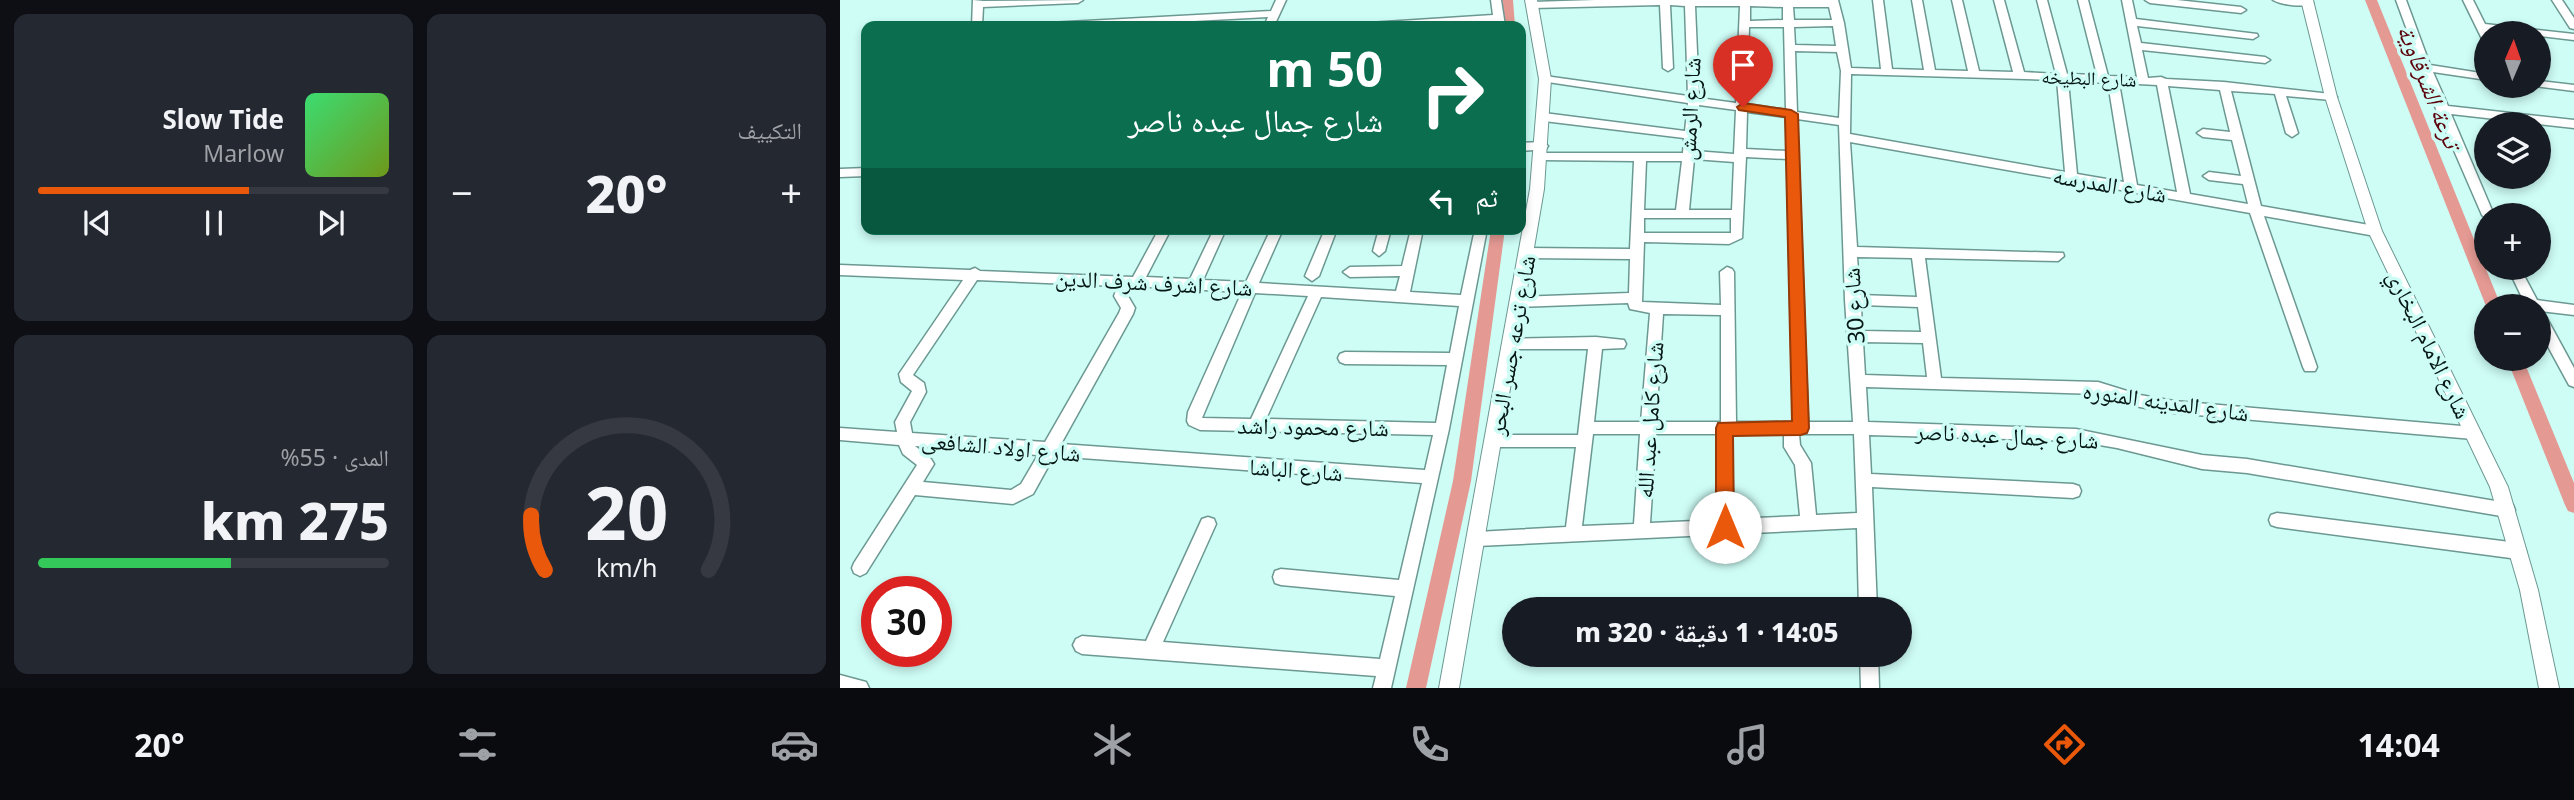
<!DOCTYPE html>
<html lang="ar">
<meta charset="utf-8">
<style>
:root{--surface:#171b24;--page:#242831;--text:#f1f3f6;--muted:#9ea1a6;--line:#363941;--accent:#ea580c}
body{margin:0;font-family:"Noto Sans","Noto Naskh Arabic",sans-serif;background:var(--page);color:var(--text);direction:rtl;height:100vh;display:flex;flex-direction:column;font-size:26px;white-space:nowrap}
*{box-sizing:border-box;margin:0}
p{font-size:23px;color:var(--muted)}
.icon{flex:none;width:38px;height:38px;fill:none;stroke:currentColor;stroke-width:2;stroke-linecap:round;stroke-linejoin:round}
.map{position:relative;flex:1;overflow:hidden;direction:ltr}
.sheet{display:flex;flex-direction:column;gap:14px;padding:14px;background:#0d0f14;width:840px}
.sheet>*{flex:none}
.guide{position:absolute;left:21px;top:21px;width:665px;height:214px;border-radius:14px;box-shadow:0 4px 10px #0003;direction:rtl;background:#0b6e4f;color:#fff;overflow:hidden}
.needle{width:46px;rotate:2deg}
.controls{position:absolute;left:1634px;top:21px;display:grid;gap:14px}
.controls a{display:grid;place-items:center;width:77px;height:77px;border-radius:50%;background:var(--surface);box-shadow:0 4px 10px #0003;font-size:35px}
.speed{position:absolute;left:21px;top:576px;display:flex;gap:14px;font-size:35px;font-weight:700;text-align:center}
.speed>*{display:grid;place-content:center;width:91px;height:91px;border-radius:50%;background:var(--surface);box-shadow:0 4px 10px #0003;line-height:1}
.speed .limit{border:10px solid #d22;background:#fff;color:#111}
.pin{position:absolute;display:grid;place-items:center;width:60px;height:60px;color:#fff;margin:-72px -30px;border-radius:50% 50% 50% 0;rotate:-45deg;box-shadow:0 0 7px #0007}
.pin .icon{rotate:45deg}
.me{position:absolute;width:77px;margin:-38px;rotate:0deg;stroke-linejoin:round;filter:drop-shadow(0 0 5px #0008)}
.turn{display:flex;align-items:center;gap:24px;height:147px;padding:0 28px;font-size:32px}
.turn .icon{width:91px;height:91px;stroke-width:2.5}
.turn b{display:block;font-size:49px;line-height:60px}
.then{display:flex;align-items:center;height:66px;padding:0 28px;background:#0003;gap:14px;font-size:26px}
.big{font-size:52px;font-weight:800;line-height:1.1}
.sheet .tile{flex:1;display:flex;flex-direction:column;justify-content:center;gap:10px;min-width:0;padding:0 24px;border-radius:14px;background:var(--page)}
.sheet .dial{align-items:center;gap:0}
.dial svg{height:182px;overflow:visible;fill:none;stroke:var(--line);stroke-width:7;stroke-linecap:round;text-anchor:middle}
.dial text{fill:var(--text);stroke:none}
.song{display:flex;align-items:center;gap:21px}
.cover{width:84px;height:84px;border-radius:10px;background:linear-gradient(135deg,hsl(140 70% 55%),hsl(80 70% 35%))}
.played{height:7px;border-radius:4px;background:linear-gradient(90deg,var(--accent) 60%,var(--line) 60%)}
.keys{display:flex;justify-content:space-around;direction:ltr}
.heat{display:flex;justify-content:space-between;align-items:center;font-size:38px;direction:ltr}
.charge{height:10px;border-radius:5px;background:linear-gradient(90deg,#34c759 55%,var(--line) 0)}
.sheet .tiles{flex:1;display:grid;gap:14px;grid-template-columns:repeat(2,1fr)}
.trip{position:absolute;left:662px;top:597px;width:410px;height:70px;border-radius:35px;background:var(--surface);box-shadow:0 4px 10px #0003;font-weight:800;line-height:70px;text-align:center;direction:rtl}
.dock{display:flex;height:112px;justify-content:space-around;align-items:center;background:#090b0e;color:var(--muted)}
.dock .icon{width:49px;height:49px}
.dock .selected{color:var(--accent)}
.dock b{font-size:32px;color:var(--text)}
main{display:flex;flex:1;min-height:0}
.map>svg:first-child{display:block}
</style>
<main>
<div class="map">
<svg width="1734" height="688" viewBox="0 0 1734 688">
<rect width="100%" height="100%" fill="#cefdf6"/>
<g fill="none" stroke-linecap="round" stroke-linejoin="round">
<g fill="#e49993" fill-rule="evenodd">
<polygon points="661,0 673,0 675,26 663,26"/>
<polygon points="1525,0 1537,0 1661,306 1646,306"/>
<polygon points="651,229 665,229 631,481 586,688 566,688 613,481"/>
<polygon points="1667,359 1683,359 1734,483 1734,513 1728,511 1725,505"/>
</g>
<defs>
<g id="minor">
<polygon points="133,0 143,1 243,0 238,3 143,7 142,26 132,26"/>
<polygon points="436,0 446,0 434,26 424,26 428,17 262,26 204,26 209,23 431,11"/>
<polygon points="651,0 661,0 665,26 655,26 654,21 575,26 524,26 529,23 653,15"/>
<path d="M755,0h243l6,23 7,45 30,1 -8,-69h10l9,69 32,1 -12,-70h10l13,70 33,1 -16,-71h10l17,71 34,1 -19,-72h10l20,72 32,2 -19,-74h10l20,74 30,1 -19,-75h10l20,76 29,1 -15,-77h10l4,19 121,15 1,2 -5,3 -116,-13 4,17 124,14 5,3 -5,3 -123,-13 6,28 13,-1 5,2 58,3 107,12 6,3 -6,3 -45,-4 12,37 -6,4 -6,-4 -11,-39 -44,-3 30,115 114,20 6,5 -6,5 -111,-20 53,151 -2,4h-10l-2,-4 -53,-154 -400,-71 7,105 206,6 1,3 -6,5 -133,-3 16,120 157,4 42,13 34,6 299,26 5,2 3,4 -3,4 -5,2 -299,-26 -34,-6 -42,-13 -232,-7 2,35 208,7 126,26 45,4 260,44 6,2 2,5 -2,5 -6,2 -260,-44 -45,-4 -85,-21 -41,-7 -207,-6 2,39 202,10 6,2 2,5 -2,5 -6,2 -201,-11 5,122h-18l-2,-81 -380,18 -6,-2 -2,-5 2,-5 6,-2 89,-5 10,-80h-82l-5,-1 -3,-5 3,-5 5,-1h84l10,-86h-76l-5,-2 -2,-4 2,-4 89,-2 28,3 2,4 -2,4 -22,1 -8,73h47l9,-109 -20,-4 -2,-6 -109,4 -7,-5 7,-5 110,-4 1,-34 -104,-1 -6,-5 6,-5 104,1 4,-88 -93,-1 -6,-4 2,-3h146l1,-15 -140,-17 -6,-4 6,-4 141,18 3,-28 -147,-22 -1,-2 5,-3 143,20 -3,-90 -15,-1 3,63 -5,3 -5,-3 -3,-63 -128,3 -5,-3 5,-3zM855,6h45l-4,97 -37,-5zM910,6l33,1v13l-33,1zM953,7h36l3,13h-38zM993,26l3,20 -41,-1 -1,-18zM909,27h35l2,83 -39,-6zM955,51l42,1 4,19 -2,47 -42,-6zM1011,74l206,6 8,92 -215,-38zM1228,81l40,2 16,99 -47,-8zM1279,83l38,2 20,107 -40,-7zM1328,86l52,4 10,42 -27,-3 -6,4 6,4 29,3 9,36 -32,-4 -6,4 6,4 34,4 5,20 -58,-10zM859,105l37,5 -2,44 -40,-3zM907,112l39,5 1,34 -41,-2zM957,119l42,6 6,175 8,122h-45zM906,157l41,2 6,263h-57l-2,-150 -2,-3 -5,-2 -7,5 1,33 -79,-3 2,-60 85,2 13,-6zM854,159l40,3 -2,48h-43zM806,161h36l-6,49h-32zM804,218h87v15h-87zM1017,257l55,1 5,39 -57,-2zM1021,305l57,2 3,25 -59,-1zM823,314l58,1v107h-65zM1023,342l60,1 4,34 -62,-2zM753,434h47l-6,90 -52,2zM816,434h61v86l-67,3zM892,434h52v13l11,18 5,51 -67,3zM959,434h55l3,79 -41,2 -5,-52 -11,-18z"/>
<polygon points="1305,0 1337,0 1401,7 1406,10 1401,13 1310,3"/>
<path d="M1433,0h35l5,3c-9,5 -31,2 -40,-3z"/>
<polygon points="1556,0 1566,0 1590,65 1647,74 1647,80 1593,72 1608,106 1734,120 1734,128 1611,114 1654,215 1647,215 1647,219 1642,215 1596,109"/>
<polygon points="1623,0 1633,0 1645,24 1734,34 1734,40 1699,36 1699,33 1648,31 1647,42 1643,41"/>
<polygon points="1712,0 1722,0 1734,18 1734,29 1730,28"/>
<polygon points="1699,81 1734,85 1734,91 1695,86 1699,86"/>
<polygon points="702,142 708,146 706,149 681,151 681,143"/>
<polygon points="26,168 26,176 0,177 0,169"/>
<path d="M319,229h12l-25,48 44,2 24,-50h12l-23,51 43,2 25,-53h12l-24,54 137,8 4,-15 -50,1 -7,-5 7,-5 52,-1 9,-37h12l-13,63 51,3 14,-66h12l-38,200 -58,259h-18l3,-12 -294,-22 -6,-3 -3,-6 3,-6 6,-3 64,5 56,-122 6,-2 6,2 2,5 -53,118 217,17 15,-63 -114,-11 -6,-2 -2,-6 2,-6 6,-2 118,11 23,-97 -368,-27 -21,38 -20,10 -98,-9 -49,78 -6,3 -6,-3 -2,-5 2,-5 63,-98 -14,-11 -4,-9 -59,-5v-12l57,4 -2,-10 17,-31 -11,-9 -2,-8 64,-94 -123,-5v-10l130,5 5,-2 5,3 153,6zM137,280l141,6 -4,10 7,12 -2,5 -74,129 -133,-9 -2,-11 16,-30 -2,-9 -11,-8zM291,286l111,6 -54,120 -1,9 2,4 11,5 233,5 -8,35 -364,-26 72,-130 2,-6 -7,-12zM415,293l53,3 -57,123 -49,-1zM481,297l138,9 -9,47 -105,-1 -5,2 -2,4 2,4 5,2 102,1 -11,58 -170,-4zM75,446l123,9 -17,29 -10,6 -88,-8 11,-18 -3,-5z"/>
<polygon points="485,229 497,229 479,276 472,281 465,276"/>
<polygon points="539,229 551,229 545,251 539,256 533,251"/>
<polygon points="1668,268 1680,268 1697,300 1734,305 1734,315 1699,311 1699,306 1686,306"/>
<polygon points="1699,312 1704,313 1734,368 1734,387 1729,385 1699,330"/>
<polygon points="1437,513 1678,543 1684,546 1686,551 1684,556 1678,559 1437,527 1431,525 1429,520 1431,515"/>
<polygon points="1020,654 1038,654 1039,688 1021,688"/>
<polygon points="0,675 26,682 29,688 0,688"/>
</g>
<g id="tertiary">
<polygon points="685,0 697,0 711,79 704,189 619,688 599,688 690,189 699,79"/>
<polygon points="1461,0 1473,0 1497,97 1542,231 1668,487 1698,590 1719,688 1699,688 1680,590 1650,487 1528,231 1485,97"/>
</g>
</defs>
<use href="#minor" stroke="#6c9892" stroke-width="3"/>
<use href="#tertiary" stroke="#6c9892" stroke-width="2"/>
<use href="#minor" fill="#fff" fill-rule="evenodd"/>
<use href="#tertiary" fill="#fff" fill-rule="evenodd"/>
</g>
<polygon fill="#ea580c" stroke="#983908" stroke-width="2" points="903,103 951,110 958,114 969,428 967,433 961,435 893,436 894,527 891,533 885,536 878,533 876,527 876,428 878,423 952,421 945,117 899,110 897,107"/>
<g text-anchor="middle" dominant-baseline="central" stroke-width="7" stroke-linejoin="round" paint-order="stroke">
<g font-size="19" fill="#061715" stroke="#cefdf6">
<text transform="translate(1249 78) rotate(2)">شارع البطيخه</text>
</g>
<g font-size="23" fill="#061715" stroke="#cefdf6">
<text transform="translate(849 109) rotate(-87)">شارع الرمش</text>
<text transform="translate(1270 184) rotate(10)">شارع المدرسه</text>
<text transform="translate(314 282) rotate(3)">شارع اشرف شرف الدين</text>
<text transform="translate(1013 306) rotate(-94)">شارع 30</text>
<text transform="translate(1590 344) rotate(64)">شارع الامام البخاري</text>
<text transform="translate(671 345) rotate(-80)">شارع ترعه جسر البحر</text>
<text transform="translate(1326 401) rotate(8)">شارع المدينه المنوره</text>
<text transform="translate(809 420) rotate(-86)">شارع كامل عبد الله</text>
<text transform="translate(473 426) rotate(1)">شارع محمود راشد</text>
<text transform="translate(1167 435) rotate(3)">شارع جمال عبده ناصر</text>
<text transform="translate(161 446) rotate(5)">شارع اولاد الشافعى</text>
<text transform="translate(456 469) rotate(4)">شارع الباشا</text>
</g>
<g font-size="24" font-style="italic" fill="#5c000a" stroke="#cefdf6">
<text transform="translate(1590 86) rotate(68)">ترعة الشرقاوية</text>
</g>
</g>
</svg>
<div class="controls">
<a><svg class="needle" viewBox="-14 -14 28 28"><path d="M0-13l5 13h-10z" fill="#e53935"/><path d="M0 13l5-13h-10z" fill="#9ea1a6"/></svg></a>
<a><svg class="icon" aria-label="layers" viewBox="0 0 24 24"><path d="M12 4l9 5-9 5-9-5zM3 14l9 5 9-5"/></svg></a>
<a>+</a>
<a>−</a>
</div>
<div class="speed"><div class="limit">30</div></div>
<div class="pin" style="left:903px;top:107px;background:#d93025"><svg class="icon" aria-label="arrive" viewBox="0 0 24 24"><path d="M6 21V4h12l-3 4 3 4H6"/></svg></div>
<svg class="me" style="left:885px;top:527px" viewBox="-20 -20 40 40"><circle r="19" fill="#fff"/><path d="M0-13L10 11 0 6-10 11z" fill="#ea580c"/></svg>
<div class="trip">14:05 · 1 دقيقة · 320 m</div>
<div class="guide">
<div class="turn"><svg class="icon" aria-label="right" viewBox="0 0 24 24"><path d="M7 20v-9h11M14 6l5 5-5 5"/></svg><div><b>50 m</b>شارع جمال عبده ناصر</div></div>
<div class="then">ثم<svg class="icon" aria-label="left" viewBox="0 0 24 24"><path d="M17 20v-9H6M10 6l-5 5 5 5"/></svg></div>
</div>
</div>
<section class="sheet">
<div class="tiles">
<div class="tile"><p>التكييف</p>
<div class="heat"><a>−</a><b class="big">20°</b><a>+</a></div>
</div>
<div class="tile">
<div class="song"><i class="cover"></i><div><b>Slow Tide</b><p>Marlow</p></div></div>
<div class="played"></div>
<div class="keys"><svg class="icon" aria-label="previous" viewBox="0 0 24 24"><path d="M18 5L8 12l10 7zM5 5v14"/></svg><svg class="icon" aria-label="pause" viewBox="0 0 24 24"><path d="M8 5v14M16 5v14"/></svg><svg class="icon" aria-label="next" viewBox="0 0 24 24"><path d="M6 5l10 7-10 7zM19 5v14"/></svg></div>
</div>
<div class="tile dial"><svg viewBox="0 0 100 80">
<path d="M14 69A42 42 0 1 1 86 69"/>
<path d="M14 69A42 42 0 0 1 8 45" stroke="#ea580c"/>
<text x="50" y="56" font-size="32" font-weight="700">20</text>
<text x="50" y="72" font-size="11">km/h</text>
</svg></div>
<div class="tile"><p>المدى · 55%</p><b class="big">275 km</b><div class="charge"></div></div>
</div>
</section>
</main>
<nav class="dock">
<b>14:04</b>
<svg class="icon selected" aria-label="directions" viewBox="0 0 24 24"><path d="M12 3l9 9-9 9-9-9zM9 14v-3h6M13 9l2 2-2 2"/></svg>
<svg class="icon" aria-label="music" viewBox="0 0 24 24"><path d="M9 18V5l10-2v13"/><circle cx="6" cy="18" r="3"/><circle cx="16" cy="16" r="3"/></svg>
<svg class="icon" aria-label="phone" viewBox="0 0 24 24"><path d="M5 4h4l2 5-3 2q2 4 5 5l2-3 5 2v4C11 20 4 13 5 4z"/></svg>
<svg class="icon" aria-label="climate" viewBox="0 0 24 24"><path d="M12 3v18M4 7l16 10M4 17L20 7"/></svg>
<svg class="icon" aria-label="car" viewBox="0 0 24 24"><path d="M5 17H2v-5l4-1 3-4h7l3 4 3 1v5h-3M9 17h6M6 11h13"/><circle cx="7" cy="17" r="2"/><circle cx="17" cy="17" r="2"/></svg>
<svg class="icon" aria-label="filters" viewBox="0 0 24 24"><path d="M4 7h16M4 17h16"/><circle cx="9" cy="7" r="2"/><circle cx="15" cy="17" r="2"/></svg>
<b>20°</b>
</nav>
